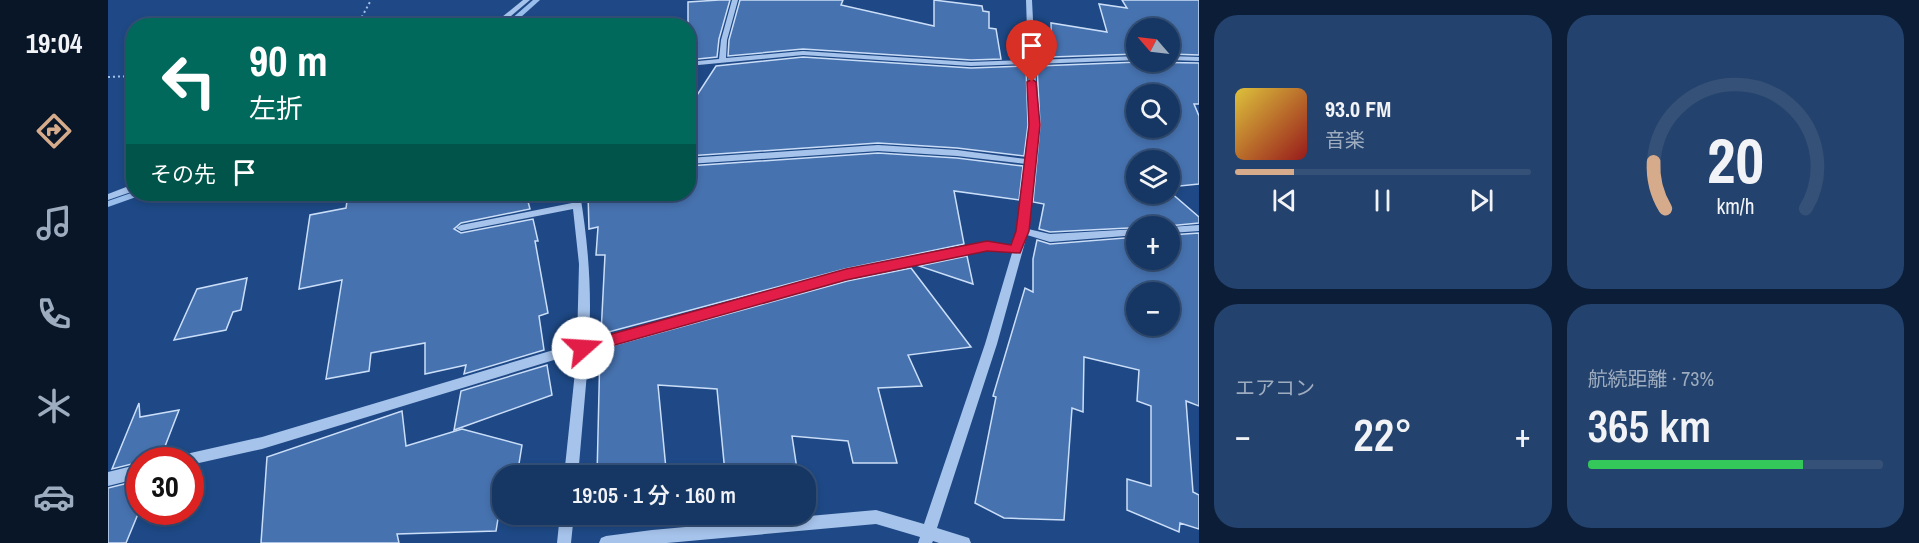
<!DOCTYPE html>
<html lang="ja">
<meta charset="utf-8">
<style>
:root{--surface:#163764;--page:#23426d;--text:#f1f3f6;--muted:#9eacbf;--line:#355178;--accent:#d6ab8b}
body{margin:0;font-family:"Archivo Narrow","Noto Sans JP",sans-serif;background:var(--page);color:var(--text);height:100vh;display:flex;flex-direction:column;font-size:22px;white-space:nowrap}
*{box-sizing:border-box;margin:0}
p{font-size:20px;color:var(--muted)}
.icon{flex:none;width:33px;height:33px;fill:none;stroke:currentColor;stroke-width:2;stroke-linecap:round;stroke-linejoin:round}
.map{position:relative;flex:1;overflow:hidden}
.drawer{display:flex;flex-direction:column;gap:15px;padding:15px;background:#0c1e37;width:720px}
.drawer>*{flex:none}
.top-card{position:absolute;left:18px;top:18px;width:570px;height:183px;border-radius:24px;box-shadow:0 3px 9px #0003,0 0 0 2px var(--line);background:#00695c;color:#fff;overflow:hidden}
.needle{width:39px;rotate:298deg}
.tools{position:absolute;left:1018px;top:18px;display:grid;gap:12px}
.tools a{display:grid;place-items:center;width:54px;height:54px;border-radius:50%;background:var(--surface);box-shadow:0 3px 9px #0003,0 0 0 2px var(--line);font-size:30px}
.speed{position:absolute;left:18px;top:447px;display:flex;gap:12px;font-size:30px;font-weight:700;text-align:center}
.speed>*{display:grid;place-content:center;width:78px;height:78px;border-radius:50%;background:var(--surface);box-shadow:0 3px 9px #0003,0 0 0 2px var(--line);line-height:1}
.speed .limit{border:9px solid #d22;background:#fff;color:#111}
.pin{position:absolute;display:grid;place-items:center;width:51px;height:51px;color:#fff;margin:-62px -26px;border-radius:50% 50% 50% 0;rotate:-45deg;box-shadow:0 0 6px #0007}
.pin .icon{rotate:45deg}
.me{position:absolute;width:66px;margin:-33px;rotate:71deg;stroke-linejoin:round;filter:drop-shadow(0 0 4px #0008)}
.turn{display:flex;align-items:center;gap:21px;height:126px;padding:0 24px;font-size:27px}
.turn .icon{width:78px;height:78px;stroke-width:2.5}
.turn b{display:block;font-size:42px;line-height:51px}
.then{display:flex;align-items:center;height:57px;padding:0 24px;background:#0003;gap:12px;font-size:22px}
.big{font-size:45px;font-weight:600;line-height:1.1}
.drawer .widget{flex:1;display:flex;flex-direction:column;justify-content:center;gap:9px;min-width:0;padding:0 21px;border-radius:24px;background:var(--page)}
.drawer .dial{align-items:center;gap:0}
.dial svg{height:156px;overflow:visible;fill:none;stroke:var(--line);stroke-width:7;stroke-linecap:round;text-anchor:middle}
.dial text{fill:var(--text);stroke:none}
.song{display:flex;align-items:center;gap:18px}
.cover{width:72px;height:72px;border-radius:9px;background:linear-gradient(135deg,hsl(50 70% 55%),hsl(0 70% 35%))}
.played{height:6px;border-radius:3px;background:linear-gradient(90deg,var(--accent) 20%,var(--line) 20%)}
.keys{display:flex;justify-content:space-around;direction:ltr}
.heat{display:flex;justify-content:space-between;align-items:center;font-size:33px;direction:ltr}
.charge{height:9px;border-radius:4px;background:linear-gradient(90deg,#34c759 73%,var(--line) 0)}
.drawer .tiles{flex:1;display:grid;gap:15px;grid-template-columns:repeat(2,1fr)}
.trip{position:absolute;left:384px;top:465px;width:324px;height:60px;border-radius:24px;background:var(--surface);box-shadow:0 3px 9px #0003,0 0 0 2px var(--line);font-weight:600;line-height:60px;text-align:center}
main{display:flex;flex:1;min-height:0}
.dock{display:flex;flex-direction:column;width:108px;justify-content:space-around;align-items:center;background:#091628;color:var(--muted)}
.dock .icon{width:42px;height:42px}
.dock .on{color:var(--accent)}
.dock b{font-size:27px;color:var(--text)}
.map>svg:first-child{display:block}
</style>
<main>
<nav class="dock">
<b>19:04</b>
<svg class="icon on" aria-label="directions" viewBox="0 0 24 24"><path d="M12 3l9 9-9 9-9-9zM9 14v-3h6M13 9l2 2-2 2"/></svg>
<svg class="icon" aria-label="music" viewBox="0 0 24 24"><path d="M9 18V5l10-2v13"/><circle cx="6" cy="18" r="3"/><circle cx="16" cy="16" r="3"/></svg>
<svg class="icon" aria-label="phone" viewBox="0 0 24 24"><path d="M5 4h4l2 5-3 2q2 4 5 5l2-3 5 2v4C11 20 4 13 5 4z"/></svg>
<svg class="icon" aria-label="climate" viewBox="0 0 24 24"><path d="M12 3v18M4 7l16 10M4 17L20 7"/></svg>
<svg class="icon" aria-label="car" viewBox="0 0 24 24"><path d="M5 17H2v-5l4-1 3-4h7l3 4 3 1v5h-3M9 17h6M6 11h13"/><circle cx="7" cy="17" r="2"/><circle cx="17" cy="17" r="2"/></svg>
</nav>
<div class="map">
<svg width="1091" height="543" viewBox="0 0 1091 543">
<rect width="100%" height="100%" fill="#1e4986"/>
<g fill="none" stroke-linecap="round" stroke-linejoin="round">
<g fill="#99beec" fill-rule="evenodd">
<polygon points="425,0 432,0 403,26 395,26"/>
<polygon points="26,192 26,194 33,194 31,196 0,207 0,201"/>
</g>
</g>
<g fill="#4672af" stroke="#cbdef8" stroke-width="1.5" fill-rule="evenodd">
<polygon points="611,0 622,0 611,39 609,57 580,60 580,2"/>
<polygon points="632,0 735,0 733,5 826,26 826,0 874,6 875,11 881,12 881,28 888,29 893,59 863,60 695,49 620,56 621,40"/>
<polygon points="1014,0 1091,0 1091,55 1062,54 1062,28 1029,28 1029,54 944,57 943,23 999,32 991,4 1019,8"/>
<polygon points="695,57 863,68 918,66 920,125 916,156 849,148 770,143 580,156 580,109 608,66"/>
<path d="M1031,62l60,1v41h-5l5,12v68l-29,3v-27h-33v34l33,-2 29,25v6l-31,3 -118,6 -11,-3 5,-25 -11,-2 7,-77 -3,-59zM1029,94h33v34h-33z"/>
<polygon points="770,153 849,158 915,166 911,200 846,191 856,244 737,269 493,334 497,255 488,255 490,227 481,229 480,194 580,194 580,166"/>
<polygon points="240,194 418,194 422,209 353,223 346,229 353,233 425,219 430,241 427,241 440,313 431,316 436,350 356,374 358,365 317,374 317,343 263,353 261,371 218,379 234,280 191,289 202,215 238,208"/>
<path d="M1091,233v173l-13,-5 7,91 6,3v34l-19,-6 -1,9 -52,-22v-31l24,7v-80l-14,-5 2,-31 -55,-13 -1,55 -11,-4 -8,112 -60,-2 -29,-15 21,-106 -3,-1 32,-108 8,4v-33l4,-19 13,4 87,-7v23h33v-25zM1029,292h33v34h-33z"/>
<polygon points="859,256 865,284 811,266"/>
<path d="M803,268l60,79 -63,8 14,31 -44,2 19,75h-44l-5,-22 -56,-5 6,40h-201l3,-127 247,-68zM550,385l59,4 8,84 -59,-4z"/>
<polygon points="139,278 133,310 125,312 118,330 66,340 89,289"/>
<polygon points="439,365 444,395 346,430 353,391"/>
<polygon points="31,403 32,417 71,410 54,454 32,457 32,462 4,469"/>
<polygon points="294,411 298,446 354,429 414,445 409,476 394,476 394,494 388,531 289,534 291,543 153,543 159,457"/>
<polygon points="32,480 32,509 18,543 0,543 0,488"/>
<polygon points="490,514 554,514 490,521"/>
</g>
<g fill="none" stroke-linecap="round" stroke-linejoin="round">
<g stroke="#a6c3eb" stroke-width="2" stroke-dasharray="2 3" stroke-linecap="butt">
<polyline points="249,26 263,0"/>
<polyline points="0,77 26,76"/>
</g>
<g fill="#a6c3eb" fill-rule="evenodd">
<polygon points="415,0 422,0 391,26 383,26"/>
<path d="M624,0h6l-11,40 -1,18 77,-7 168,11 57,-2 -2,-60h6l3,60 102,-4v4l-102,4 3,61 -10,104 22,5 87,-5v6l-87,7 -23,-7 -30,109 -60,184 32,10 2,5h-32l-6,-2 -1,2h-14l2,-6 -44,-13 -209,19h-68l2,-5 5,-2 46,-6 224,-20 48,14 61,-180 27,-91 -25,-3 -141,29 -257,71 -11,126h-14l13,-123 -315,96 -72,16v-5h-11l2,-5 5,-1 76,-17 315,-94 2,-79 -6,-55 -112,22 -5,-3 5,-3 111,-22 -1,-9h9c8,47 12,97 9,146l257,-69 141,-29 27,4 4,-15 8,-67 -69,-8 -79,-5 -190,13v-6l190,-13 79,5 69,9 4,-34 -2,-61 -57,2 -168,-11 -115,11v-4l31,-3 2,-19z"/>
<polygon points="1062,56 1091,57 1091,61 1062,60"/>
<polygon points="26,184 26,191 0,200 0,194"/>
<polygon points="1091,225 1091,231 1062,233 1062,227"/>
<polygon points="32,464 32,478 0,486 0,472"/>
<polygon points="452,514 466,514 463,543 449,543"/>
</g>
</g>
<polygon fill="#e11d48" stroke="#92132f" stroke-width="1.5" points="924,79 928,82 932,125 921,231 912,253 879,251 738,280 475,354 469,352 467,348 469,343 475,342 738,269 879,241 903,245 908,231 921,125 919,82"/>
</svg>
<div class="tools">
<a><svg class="needle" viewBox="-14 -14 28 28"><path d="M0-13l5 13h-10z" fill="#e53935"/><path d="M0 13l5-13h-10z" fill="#9eacbf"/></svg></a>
<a><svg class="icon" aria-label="search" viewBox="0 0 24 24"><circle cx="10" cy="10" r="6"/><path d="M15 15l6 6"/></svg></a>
<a><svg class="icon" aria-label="layers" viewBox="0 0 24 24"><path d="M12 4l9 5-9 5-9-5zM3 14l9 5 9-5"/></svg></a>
<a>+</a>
<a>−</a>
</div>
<div class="speed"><div class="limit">30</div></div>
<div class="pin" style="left:924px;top:82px;background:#d93025"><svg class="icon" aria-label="arrive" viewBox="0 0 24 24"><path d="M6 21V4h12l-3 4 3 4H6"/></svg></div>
<svg class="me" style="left:475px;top:348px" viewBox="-20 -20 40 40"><circle r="19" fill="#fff"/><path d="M0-13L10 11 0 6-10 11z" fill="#e11d48"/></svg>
<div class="trip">19:05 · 1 分 · 160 m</div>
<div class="top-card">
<div class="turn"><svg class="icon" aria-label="left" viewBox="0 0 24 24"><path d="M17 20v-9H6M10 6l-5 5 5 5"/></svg><div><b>90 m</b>左折</div></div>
<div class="then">その先<svg class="icon" aria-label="arrive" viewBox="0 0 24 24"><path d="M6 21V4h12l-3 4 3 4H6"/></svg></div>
</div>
</div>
<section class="drawer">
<div class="tiles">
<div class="widget">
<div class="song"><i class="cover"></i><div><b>93.0 FM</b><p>音楽</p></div></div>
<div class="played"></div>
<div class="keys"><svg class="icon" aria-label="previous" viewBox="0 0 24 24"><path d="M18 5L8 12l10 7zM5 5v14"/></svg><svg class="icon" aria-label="pause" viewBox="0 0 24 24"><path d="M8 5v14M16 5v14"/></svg><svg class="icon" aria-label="next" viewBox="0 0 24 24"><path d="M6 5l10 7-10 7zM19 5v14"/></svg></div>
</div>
<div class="widget dial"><svg viewBox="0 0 100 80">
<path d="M14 69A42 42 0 1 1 86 69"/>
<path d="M14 69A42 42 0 0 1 8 45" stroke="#d6ab8b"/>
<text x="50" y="56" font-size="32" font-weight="700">20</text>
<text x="50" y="72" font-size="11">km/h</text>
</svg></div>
<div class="widget"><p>エアコン</p>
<div class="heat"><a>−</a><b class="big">22°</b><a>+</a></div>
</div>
<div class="widget"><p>航続距離 · 73%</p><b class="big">365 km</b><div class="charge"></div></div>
</div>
</section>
</main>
